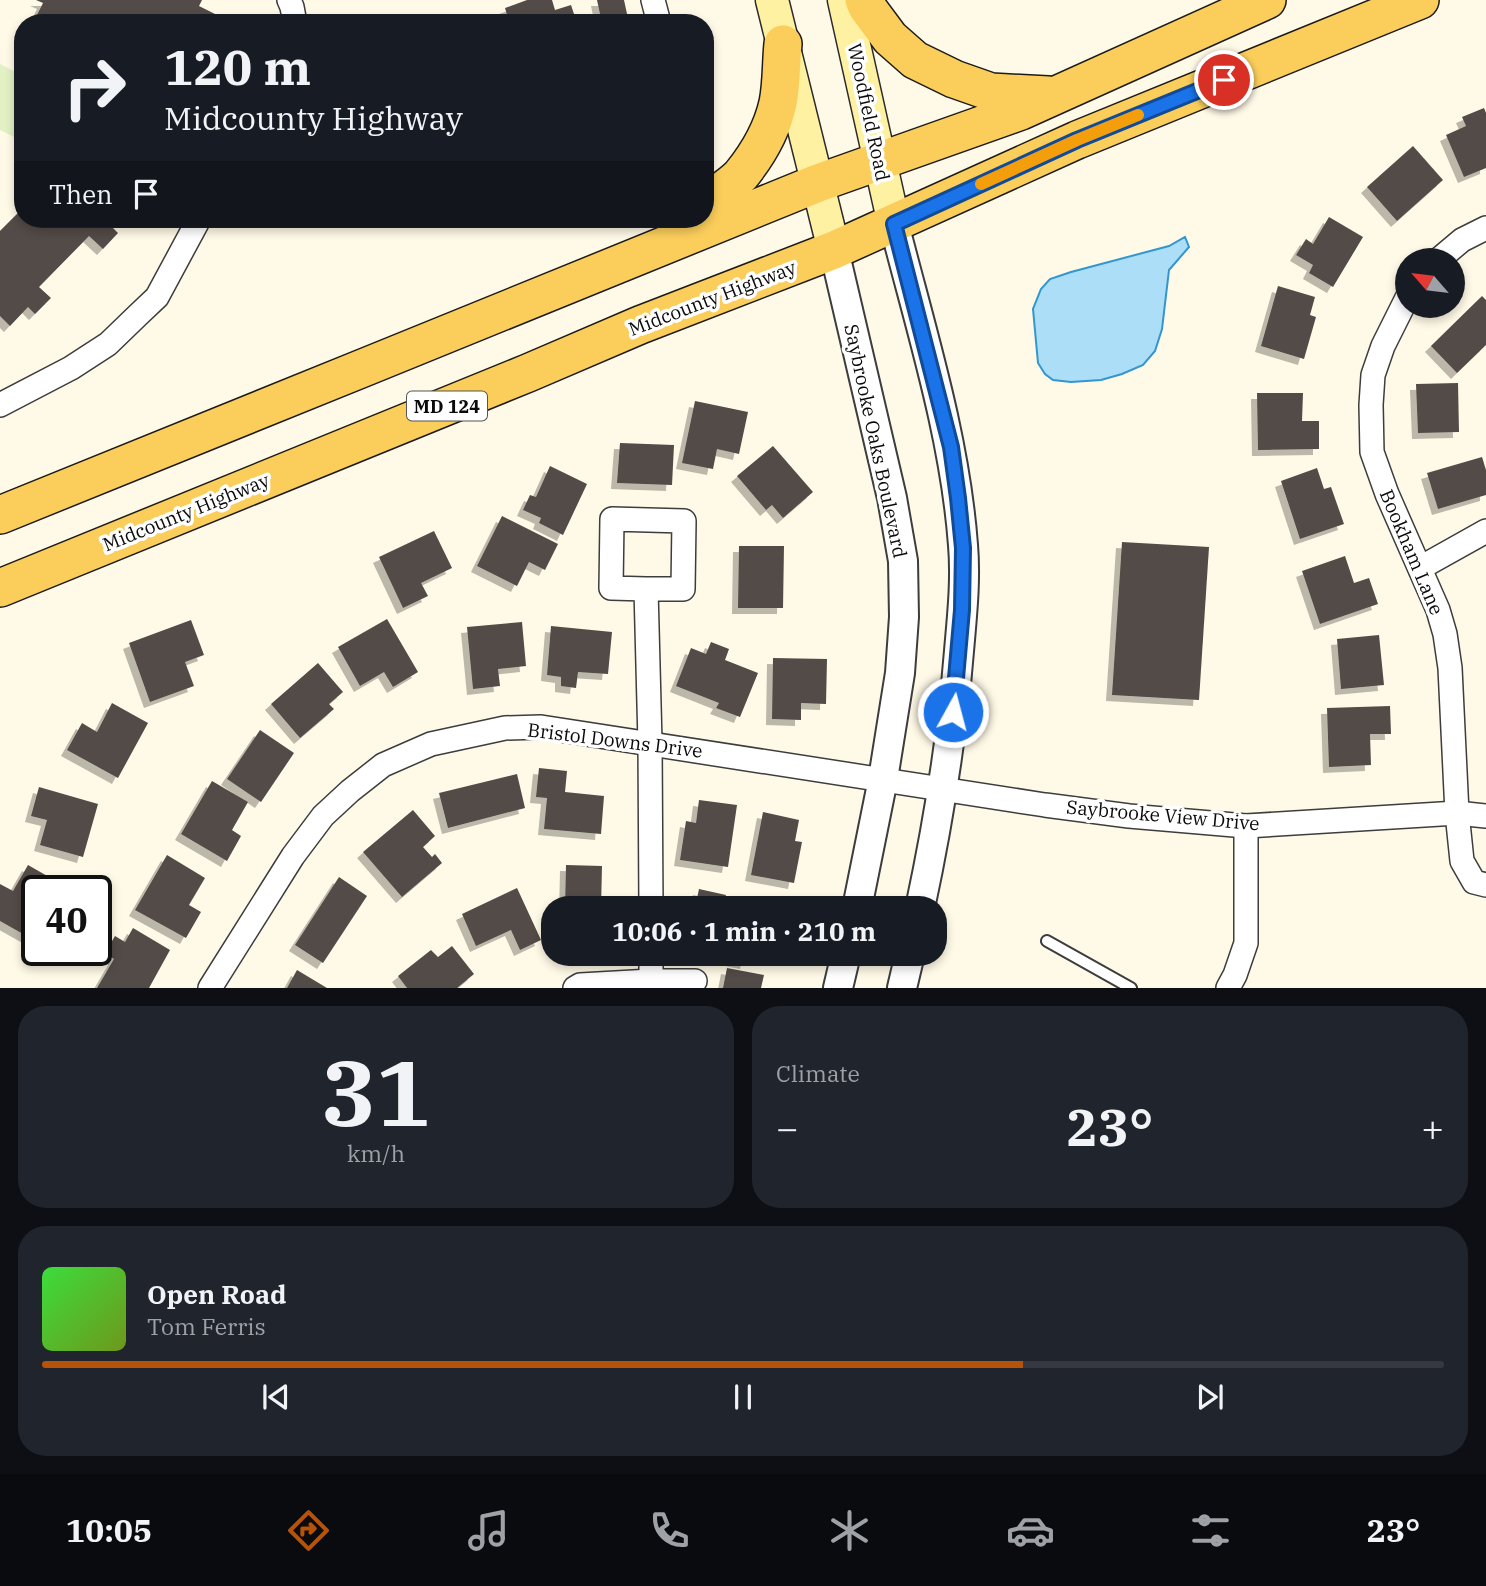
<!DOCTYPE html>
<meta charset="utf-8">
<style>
:root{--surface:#171b24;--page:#20242c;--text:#f1f3f6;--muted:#9ea1a6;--line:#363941;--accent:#b45309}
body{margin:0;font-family:"IBM Plex Serif",serif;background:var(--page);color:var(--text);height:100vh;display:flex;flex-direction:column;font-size:26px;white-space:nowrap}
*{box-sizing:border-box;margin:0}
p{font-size:23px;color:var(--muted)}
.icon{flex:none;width:38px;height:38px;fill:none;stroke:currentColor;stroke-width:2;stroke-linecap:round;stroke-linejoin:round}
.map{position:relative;height:988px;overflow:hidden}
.panel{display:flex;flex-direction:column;gap:18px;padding:18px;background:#0d0f14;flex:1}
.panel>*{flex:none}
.hud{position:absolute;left:14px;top:14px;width:700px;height:214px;border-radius:28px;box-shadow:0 4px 10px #0003;background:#171b24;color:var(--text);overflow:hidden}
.needle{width:46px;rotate:298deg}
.controls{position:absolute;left:1395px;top:248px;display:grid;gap:14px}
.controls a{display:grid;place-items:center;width:70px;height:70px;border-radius:50%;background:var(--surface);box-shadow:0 4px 10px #0003;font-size:35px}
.speed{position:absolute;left:21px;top:875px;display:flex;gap:14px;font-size:35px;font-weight:700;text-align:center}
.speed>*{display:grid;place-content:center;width:91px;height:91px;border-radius:50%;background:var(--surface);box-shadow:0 4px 10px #0003;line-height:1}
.speed .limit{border:4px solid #111;border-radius:10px;background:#fff;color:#111}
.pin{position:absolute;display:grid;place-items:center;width:60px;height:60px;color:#fff;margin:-30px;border:4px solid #fff;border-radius:50%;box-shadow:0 2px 7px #0007}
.me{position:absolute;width:77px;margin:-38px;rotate:7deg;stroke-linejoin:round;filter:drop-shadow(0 0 5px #0008)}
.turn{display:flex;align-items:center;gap:24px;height:147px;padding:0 35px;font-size:32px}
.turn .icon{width:91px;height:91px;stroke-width:2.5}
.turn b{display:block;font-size:49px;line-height:60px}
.then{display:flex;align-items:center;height:66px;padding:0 35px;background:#0003;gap:14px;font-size:26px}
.big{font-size:52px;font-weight:700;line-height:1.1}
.panel .card{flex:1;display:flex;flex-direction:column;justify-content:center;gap:10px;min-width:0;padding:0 24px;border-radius:28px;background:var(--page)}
.panel .dial{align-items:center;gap:0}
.dial b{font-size:91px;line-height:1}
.song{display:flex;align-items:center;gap:21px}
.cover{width:84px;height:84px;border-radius:10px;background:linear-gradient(135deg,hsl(120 70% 55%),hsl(80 70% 35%))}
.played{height:7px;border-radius:4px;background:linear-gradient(90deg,var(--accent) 70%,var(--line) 70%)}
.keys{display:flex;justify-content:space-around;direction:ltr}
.heat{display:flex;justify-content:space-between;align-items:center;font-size:38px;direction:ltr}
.panel .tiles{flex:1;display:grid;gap:18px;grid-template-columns:1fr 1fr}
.card:last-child{grid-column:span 2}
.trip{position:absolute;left:541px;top:896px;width:406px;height:70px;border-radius:28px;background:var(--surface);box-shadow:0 4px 10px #0003;font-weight:700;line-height:70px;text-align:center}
.tabs{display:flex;height:112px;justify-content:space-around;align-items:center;background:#090b0e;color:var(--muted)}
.tabs .icon{width:49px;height:49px}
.tabs .selected{color:var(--accent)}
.tabs b{font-size:32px;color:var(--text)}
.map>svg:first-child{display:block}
</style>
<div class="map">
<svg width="1486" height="988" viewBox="0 0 1486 988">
<defs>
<filter id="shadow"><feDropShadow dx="-6" dy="6" stdDeviation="0" flood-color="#0004"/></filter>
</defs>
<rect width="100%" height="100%" fill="#fff9e7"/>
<polygon fill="#e2f0c4" points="0,64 23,76 23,127 16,138 0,130"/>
<polygon fill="#acdef7" stroke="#3296cf" stroke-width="2" points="1185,237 1189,247 1169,270 1162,329 1155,351 1143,365 1122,374 1101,380 1071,382 1053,380 1045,374 1038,363 1033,309 1041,289 1050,279 1071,272 1169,246"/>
<g fill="#534b47" filter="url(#shadow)">
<polygon points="36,0 202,0 199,6 219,16 216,23 54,23 37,15 43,3"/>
<polygon points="527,0 552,0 555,10 571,5 577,23 495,23 508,18 505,8"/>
<polygon points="597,0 624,0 629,23 602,23"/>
<polygon points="1484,108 1486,113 1486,168 1464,177 1446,135 1466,126 1462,117"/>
<polygon points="1413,146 1443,180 1397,221 1367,187"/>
<polygon points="23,208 23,219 115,219 109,224 118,233 103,249 89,236 39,287 51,298 35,314 28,307 10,326 0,316 0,231"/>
<polygon points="1329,217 1363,237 1333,287 1309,273 1313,265 1296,255 1306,239 1313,244"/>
<polygon points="1278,286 1315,297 1310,315 1316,317 1304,359 1261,346"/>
<polygon points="1482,296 1486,300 1486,345 1457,373 1431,346"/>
<polygon points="1458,383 1459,432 1418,433 1416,384"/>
<polygon points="1257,393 1303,393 1302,421 1319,421 1319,449 1258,450"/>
<polygon points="695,401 748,412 739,454 717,449 713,469 682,463"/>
<polygon points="620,443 674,445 672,485 617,483"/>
<polygon points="773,446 813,492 783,518 772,505 766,510 737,476"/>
<polygon points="1482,457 1486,470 1486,495 1438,509 1427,473"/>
<polygon points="550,466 587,484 563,535 539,523 541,518 523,510 530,495 536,497"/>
<polygon points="1317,468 1324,489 1331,487 1344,524 1300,539 1281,481"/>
<polygon points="502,516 558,544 545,570 529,562 517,586 477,566"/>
<polygon points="434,531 452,568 421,583 428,596 403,608 379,557"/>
<polygon points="1122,542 1209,547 1199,700 1112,695"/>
<polygon points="739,546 784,546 783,608 738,608"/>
<polygon points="1345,556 1354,583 1369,578 1378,604 1320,624 1302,571"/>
<polygon points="387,619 418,672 393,687 384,672 360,686 338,647"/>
<polygon points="191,620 204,655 185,662 194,686 150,702 129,643"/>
<polygon points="522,622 526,666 498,669 500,686 473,689 467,627"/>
<polygon points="551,626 612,632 608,674 578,672 576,688 561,686 561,677 547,675"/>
<polygon points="1379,635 1384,685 1341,689 1337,639"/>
<polygon points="711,642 729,649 725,660 758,673 740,717 716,708 719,703 676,686 691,648 706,654"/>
<polygon points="773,658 827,659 826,704 801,703 801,720 772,719"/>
<polygon points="318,663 343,692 329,704 334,709 300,738 271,704"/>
<polygon points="112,703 148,723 118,778 67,750 82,723 97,732"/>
<polygon points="1390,706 1391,734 1370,734 1371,765 1329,767 1327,708"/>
<polygon points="260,730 294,753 261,802 227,779"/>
<polygon points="539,768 567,771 565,792 604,796 601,834 544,829 547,798 536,797"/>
<polygon points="517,774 525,808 448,828 439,793"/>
<polygon points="212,781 248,802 232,830 241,836 227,861 181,834"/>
<polygon points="39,787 98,804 83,857 40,845 47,820 31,816"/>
<polygon points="699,800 737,805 728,867 680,860 686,821 696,823"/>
<polygon points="413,810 435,836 423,847 432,857 435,854 442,863 402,897 363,852"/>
<polygon points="763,812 799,820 795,841 802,842 794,883 751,875"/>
<polygon points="167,855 205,878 189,905 201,912 186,938 135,910"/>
<polygon points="28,865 63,885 59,891 37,891 37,930 32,939 0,921 0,884 13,891"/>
<polygon points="566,865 602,866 601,908 565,908"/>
<polygon points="339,877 367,896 323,963 295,945"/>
<polygon points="517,888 541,940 520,950 511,930 476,946 462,914"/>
<polygon points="699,889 726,895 724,902 747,908 695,908"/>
<polygon points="133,928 170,950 149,988 97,988 114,959 105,953 115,936 125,942"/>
<polygon points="452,946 474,974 457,988 407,988 398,976 431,950 438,957"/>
<polygon points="712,954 748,954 746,963 711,956"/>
<polygon points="727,968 764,975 761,988 723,988"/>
<polygon points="297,970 327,988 287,988"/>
</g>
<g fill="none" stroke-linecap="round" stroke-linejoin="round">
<defs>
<polyline id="service" points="1047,941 1131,988"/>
<g id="minor">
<polyline points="289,0 292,7 295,23"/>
<polyline points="653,0 659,23"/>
<polyline points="1437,261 1462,240 1486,228"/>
<polyline points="1407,298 1383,346 1373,375 1371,405 1372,452 1387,494 1438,610 1445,634 1450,668 1457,813 1462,861 1474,882 1486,885"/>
<polyline points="0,405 71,368 108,344 138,315 157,297 199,219"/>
<polyline points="1420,568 1486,531"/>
<polyline points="646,589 683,589 684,521 612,519 611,588 646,589 650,743 651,908"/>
<polyline points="651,954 651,981"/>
<polyline points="210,988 293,856 323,816 350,791 383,765 431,744 505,728 541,727 1045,805 1129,816 1246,826 1457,813 1486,816"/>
<polyline points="575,988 580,985 651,981 695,981"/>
<polyline points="1228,988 1235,975 1246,943 1246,826"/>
</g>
<g id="tertiary">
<path d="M894,224c27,106 61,213 69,321 3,35 -1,71 -4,106 -7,86 -21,173 -39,257"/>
<polyline points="834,250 892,498 903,561 904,617 900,673 883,779 857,908"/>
<polyline points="838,988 846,954"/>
<polyline points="902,988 910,954"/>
</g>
<g id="secondary">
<polyline points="772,0 834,250"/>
<polyline points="844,0 894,224"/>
</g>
<g id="primary">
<polyline points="864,0 867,7 890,38 915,60 954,79 991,92 1048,95"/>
<path d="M705,207c9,-13 25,-20 36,-32 17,-21 31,-45 37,-72 4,-19 3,-40 5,-59"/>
<polyline points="0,515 368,366 818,183 1021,111 1267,0"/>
<polyline points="0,588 528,373 640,325 834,250 1077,140 1420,0"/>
</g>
</defs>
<use href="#service" stroke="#3d3d3d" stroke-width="14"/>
<use href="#minor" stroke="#3d3d3d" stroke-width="26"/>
<use href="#tertiary" stroke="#3d3d3d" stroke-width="32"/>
<use href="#secondary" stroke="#2c2c2c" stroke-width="35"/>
<use href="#primary" stroke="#1b1b1b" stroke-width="40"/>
<use href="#service" stroke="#fff" stroke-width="10"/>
<use href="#minor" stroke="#fff" stroke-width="23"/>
<use href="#tertiary" stroke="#fff" stroke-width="28"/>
<use href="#secondary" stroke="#fff1a2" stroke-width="32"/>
<use href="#primary" stroke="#fbce5b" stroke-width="37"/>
</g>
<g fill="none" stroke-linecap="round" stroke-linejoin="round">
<defs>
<polyline id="route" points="953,712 962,610 963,548 958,498 951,447 894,224 1077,140 1224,80"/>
</defs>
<use href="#route" stroke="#114b97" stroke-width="18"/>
<use href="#route" stroke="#1a73e8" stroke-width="12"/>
<polyline stroke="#f59e0b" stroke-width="12" points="981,184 1077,140 1138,115"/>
</g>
<g text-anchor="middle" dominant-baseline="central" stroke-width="7" stroke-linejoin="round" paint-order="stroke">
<rect fill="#fff" stroke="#545454" stroke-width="2" x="407" y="391.5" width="80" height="29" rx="5"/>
<g font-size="18" font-weight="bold" fill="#0a0a0a">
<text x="447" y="406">MD 124</text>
</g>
<g font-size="19" fill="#0a0a0a" stroke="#fff">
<text transform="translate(869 112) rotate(78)">Woodfield Road</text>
<text transform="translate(712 298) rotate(-21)">Midcounty Highway</text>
<text transform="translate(876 441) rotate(78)">Saybrooke Oaks Boulevard</text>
<text transform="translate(186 512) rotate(-22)">Midcounty Highway</text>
<text transform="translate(1412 552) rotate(67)">Bookham Lane</text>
<text transform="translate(615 740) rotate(7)">Bristol Downs Drive</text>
<text transform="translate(1163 815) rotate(5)">Saybrooke View Drive</text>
</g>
</g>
</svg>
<div class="controls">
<a><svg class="needle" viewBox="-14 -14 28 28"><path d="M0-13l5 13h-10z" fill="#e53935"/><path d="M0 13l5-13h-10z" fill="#9ea1a6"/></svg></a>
</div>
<div class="speed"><div class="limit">40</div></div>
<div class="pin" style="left:1224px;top:80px;background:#d93025"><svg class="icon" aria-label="arrive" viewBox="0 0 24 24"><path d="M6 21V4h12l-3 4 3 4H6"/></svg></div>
<svg class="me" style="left:953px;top:712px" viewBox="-20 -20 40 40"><circle r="17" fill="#1a73e8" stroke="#fff" stroke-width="3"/><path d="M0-11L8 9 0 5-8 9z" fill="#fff"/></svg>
<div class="trip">10:06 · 1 min · 210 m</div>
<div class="hud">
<div class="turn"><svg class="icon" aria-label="right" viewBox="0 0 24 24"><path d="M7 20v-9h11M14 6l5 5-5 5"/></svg><div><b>120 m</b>Midcounty Highway</div></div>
<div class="then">Then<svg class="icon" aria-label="arrive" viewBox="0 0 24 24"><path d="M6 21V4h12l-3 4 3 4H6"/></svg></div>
</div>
</div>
<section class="panel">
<div class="tiles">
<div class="card dial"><b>31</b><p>km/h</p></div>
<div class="card"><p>Climate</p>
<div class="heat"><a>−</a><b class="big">23°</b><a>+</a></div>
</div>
<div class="card">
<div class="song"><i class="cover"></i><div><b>Open Road</b><p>Tom Ferris</p></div></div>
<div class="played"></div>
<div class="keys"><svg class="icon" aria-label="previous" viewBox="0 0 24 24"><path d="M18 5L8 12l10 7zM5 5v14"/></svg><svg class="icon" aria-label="pause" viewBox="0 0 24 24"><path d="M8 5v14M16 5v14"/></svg><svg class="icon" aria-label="next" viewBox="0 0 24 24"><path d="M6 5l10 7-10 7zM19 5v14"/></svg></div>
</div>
</div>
</section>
<nav class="tabs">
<b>10:05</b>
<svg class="icon selected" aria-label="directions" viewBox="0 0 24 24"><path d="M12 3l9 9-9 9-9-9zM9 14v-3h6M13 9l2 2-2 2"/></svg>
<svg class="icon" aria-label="music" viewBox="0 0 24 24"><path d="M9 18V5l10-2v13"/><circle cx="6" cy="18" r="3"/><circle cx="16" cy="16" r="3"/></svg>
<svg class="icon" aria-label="phone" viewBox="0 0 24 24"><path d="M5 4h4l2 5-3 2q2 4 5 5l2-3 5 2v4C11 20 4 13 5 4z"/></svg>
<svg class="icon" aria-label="climate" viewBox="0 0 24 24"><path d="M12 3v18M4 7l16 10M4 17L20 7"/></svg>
<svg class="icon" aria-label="car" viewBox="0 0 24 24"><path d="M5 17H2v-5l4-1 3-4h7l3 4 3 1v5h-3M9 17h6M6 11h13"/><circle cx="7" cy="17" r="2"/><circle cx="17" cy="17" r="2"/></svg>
<svg class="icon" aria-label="filters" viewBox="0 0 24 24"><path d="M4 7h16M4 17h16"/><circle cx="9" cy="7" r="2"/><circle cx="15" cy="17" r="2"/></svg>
<b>23°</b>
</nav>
